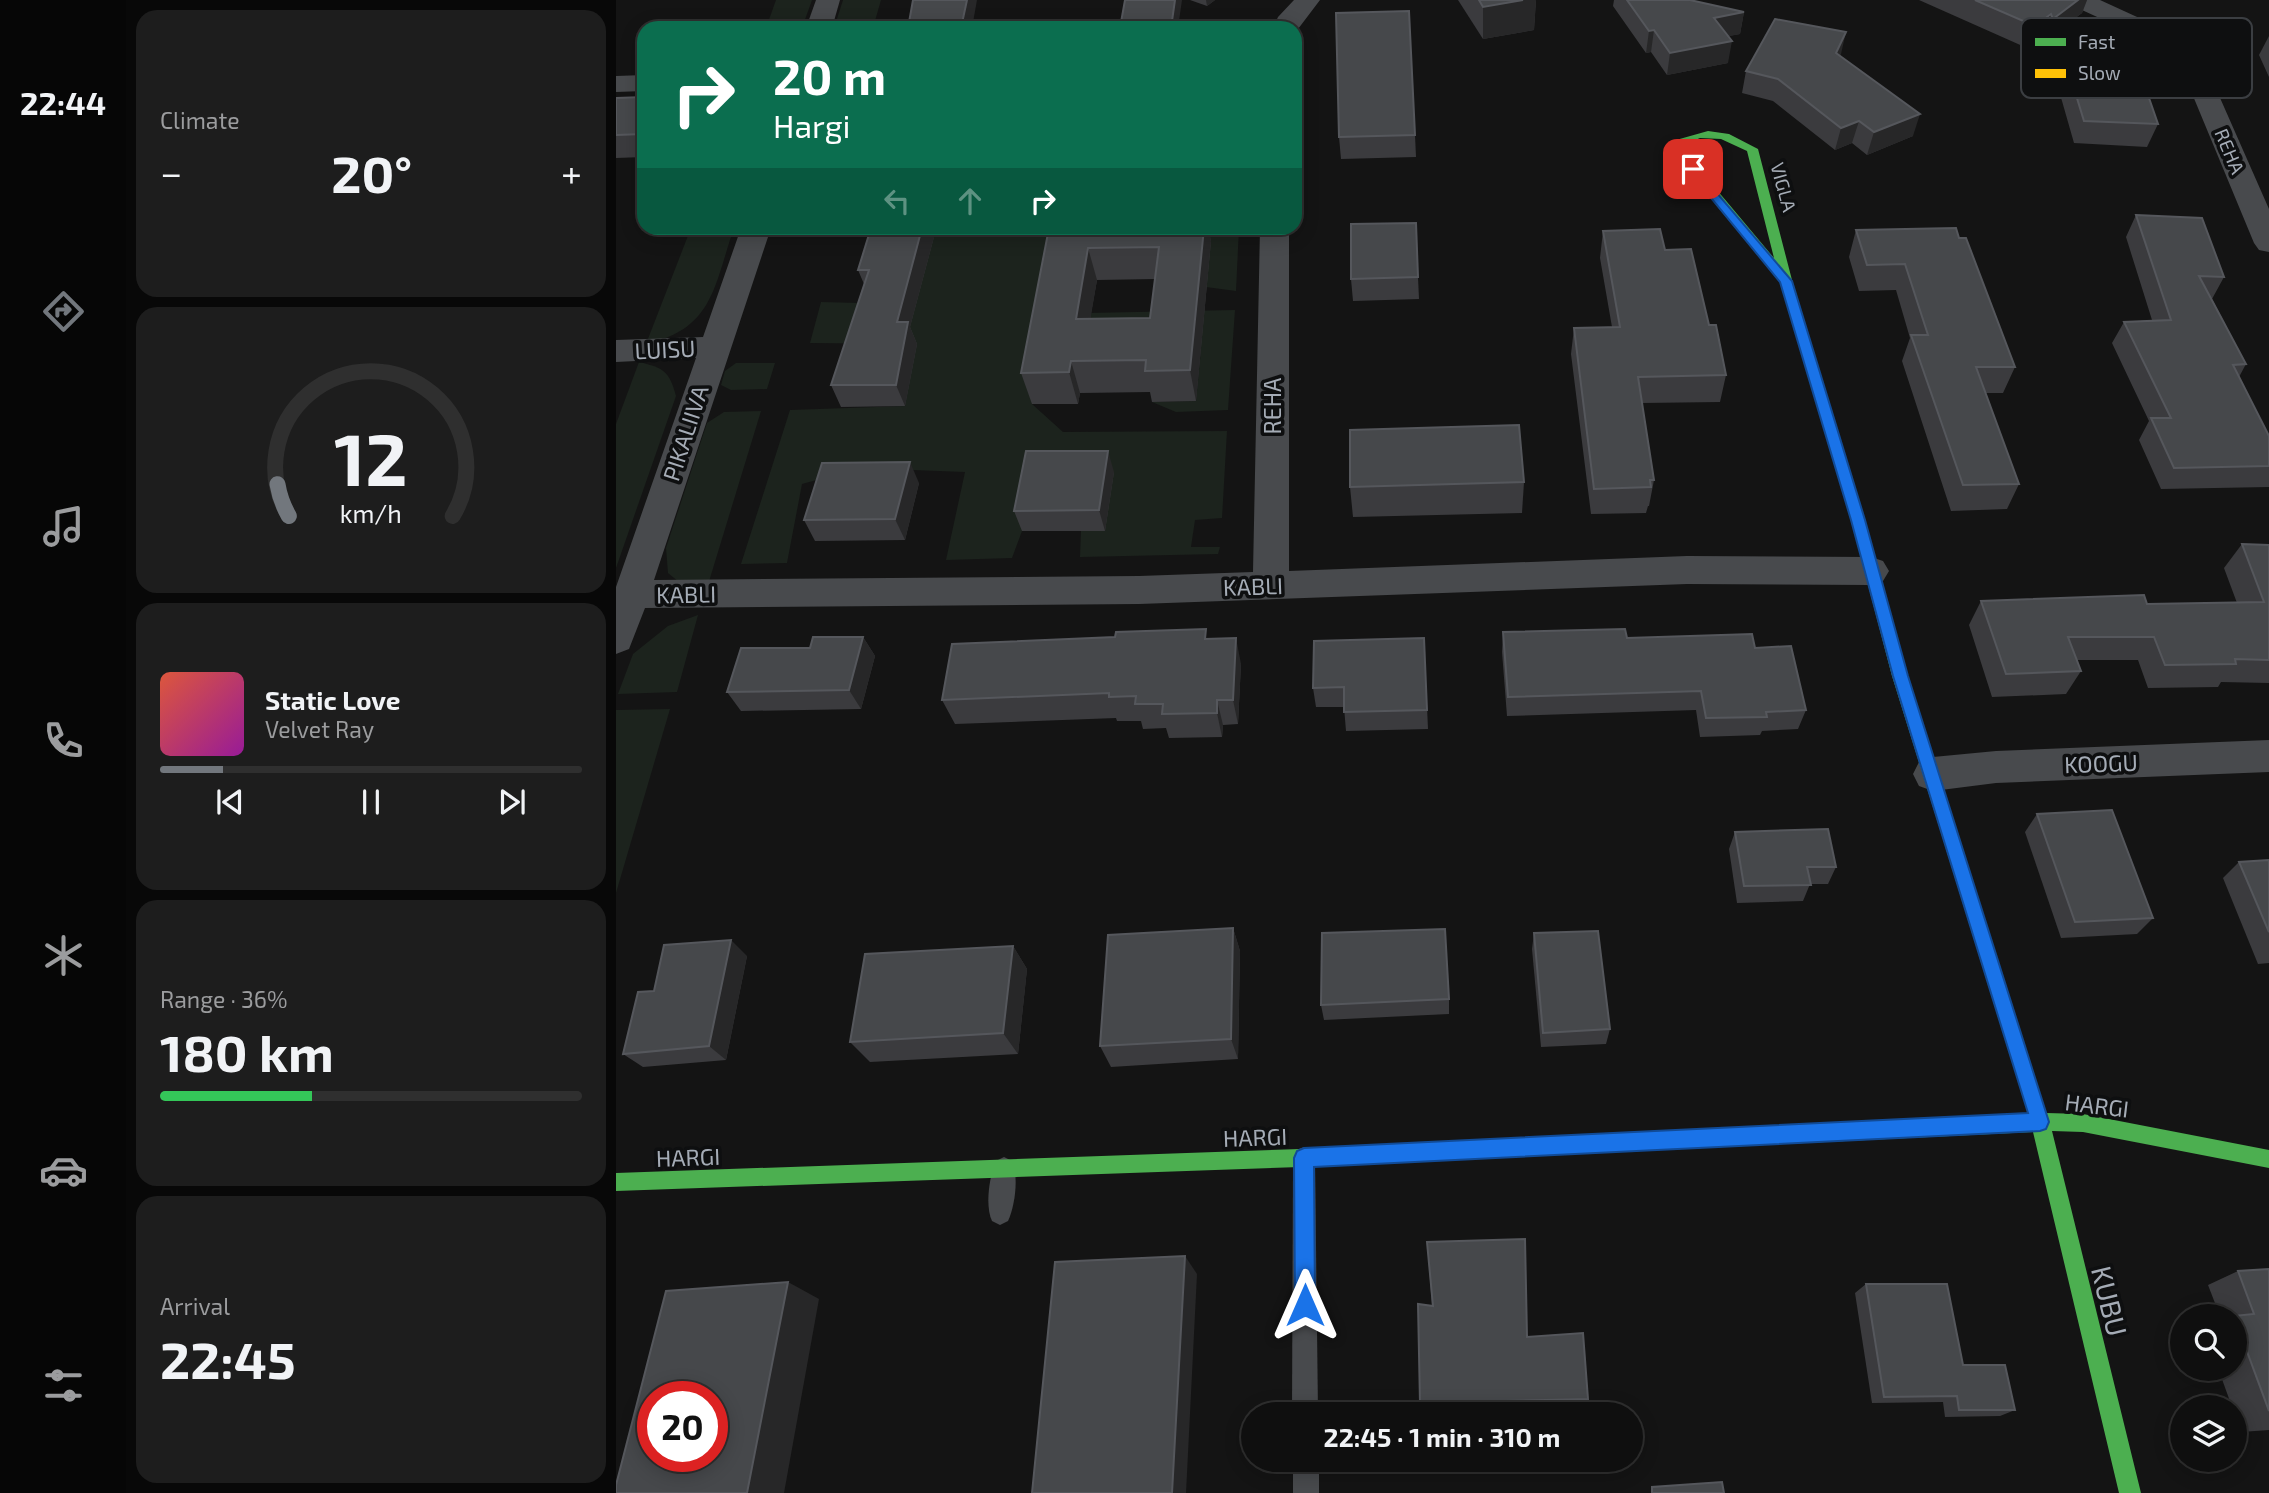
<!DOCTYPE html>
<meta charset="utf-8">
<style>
:root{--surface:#0f0f0f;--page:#1d1d1d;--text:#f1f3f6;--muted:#9b9c9e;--line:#2f2f2f;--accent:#72777d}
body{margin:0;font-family:"Exo 2",sans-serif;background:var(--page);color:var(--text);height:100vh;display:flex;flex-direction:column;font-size:26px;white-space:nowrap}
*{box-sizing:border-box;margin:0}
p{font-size:23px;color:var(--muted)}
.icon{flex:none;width:38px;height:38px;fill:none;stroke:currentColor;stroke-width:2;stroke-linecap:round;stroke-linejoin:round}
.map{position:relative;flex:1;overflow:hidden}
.sheet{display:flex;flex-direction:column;gap:10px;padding:10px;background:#080808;width:490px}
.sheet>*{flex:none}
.guide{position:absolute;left:21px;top:21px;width:665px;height:214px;border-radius:21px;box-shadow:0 4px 18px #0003,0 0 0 2px var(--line);background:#0b6e4f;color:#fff;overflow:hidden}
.fabs{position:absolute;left:1554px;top:1304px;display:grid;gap:14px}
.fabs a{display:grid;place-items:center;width:77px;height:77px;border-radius:50%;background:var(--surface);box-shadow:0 4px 18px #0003,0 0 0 2px var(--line);font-size:35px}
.speed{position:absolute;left:21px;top:1381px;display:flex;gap:14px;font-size:35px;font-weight:700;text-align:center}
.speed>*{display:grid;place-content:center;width:91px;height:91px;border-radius:50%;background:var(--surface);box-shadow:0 4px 18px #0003,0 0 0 2px var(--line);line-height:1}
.speed .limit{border:10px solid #d22;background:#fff;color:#111}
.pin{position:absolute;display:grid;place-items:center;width:60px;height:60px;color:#fff;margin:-30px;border-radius:14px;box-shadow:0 4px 10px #0006}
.me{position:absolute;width:77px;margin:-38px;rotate:0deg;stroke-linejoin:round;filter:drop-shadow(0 0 5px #0008)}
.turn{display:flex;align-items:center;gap:24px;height:147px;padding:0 21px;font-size:32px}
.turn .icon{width:91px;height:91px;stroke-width:2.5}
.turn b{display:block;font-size:49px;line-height:60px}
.lanes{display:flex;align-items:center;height:66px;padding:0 21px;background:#0003;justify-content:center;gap:35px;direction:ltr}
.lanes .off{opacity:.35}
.big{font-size:52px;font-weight:700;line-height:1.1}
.sheet .widget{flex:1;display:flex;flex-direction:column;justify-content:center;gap:10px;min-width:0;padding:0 24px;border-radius:21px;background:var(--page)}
.sheet .dial{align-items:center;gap:0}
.dial svg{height:182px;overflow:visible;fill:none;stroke:var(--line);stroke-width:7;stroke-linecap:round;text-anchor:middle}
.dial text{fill:var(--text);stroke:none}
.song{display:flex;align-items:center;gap:21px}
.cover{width:84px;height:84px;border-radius:10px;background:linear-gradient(135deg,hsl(10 70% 55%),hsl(300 70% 35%))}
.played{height:7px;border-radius:4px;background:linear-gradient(90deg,var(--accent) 15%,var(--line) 15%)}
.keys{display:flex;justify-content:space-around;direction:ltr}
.heat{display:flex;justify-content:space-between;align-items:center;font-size:38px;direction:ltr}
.charge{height:10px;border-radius:5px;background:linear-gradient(90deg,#34c759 36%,var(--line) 0)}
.trip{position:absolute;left:625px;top:1402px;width:402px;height:70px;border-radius:35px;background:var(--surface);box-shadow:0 4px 18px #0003,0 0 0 2px var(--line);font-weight:700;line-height:70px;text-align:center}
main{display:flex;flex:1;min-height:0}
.menu{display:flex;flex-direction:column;width:126px;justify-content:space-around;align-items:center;background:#060606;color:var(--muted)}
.menu .icon{width:49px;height:49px}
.menu .on{color:var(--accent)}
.menu b{font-size:32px;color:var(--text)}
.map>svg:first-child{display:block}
</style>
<main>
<nav class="menu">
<b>22:44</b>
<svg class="icon on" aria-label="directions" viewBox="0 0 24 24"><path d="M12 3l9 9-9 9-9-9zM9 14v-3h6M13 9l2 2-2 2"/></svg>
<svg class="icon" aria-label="music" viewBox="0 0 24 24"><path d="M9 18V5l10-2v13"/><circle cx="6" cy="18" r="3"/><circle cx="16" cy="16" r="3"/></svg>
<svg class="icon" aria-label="phone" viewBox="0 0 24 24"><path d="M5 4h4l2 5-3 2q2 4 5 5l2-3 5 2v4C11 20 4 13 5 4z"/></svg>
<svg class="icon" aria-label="climate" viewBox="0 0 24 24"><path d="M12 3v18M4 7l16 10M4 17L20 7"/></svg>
<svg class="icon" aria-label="car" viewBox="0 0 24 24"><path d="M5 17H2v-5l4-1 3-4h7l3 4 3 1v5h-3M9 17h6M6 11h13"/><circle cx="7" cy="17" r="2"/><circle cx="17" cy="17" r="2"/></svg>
<svg class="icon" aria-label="filters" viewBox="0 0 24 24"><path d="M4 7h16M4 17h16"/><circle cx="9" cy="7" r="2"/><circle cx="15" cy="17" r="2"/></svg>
</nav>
<section class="sheet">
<div class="widget"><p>Climate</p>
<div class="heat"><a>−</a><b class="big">20°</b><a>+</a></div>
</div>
<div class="widget dial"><svg viewBox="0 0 100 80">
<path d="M14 69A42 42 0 1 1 86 69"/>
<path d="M14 69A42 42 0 0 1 9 55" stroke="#72777d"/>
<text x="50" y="56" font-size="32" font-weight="700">12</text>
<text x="50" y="72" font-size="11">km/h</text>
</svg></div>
<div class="widget">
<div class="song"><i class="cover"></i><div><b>Static Love</b><p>Velvet Ray</p></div></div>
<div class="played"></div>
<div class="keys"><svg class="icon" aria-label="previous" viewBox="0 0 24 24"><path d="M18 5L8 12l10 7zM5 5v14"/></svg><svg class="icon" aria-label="pause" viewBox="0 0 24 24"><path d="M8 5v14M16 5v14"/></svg><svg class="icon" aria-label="next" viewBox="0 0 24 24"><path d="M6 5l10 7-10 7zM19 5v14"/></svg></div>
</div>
<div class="widget"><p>Range · 36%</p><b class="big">180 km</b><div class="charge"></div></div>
<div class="widget"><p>Arrival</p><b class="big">22:45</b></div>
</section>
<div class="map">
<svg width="1653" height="1493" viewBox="0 0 1653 1493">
<rect width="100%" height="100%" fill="#141414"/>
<g fill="#1c231d">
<polygon points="160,0 196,0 186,28 150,28"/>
<polygon points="227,0 265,0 257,28 223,28 219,25"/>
<path d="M75,228h43c-20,57 -20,101 -88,116z"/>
<polygon points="271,228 623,228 620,291 590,287 445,243 471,313 619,310 612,410 560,412 536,402 580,401 585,349 427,351 416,404 447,432 611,431 606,518 579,520 575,547 604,547 602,554 464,557 465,531 406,531 396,558 330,560 349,472 244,468 186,484 171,563 125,564 174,410 289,406 300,344 194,343 205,302 243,303"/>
<path d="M23,362c25,6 30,9 37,34l-60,172v-144z"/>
<polygon points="120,363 159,363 151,389 115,390 105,385 109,371"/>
<polygon points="145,411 91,588 63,582 52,573 50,548 91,423 108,412"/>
<polygon points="82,615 61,692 2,694 17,654 52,626"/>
<polygon points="54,709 0,893 0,710"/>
</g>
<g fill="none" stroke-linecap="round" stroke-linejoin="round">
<g fill="#484a4d" fill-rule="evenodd">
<polygon points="688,1147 696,1150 699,1158 702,1414 676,1414 677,1158 680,1150"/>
<path d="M388,1157l8,4c7,16 3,45 -4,60l-8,4 -8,-4c-7,-15 -3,-44 4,-60z"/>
<rect x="677" y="1460" width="26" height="33"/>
</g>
<g fill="#484a4d" fill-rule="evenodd">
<polygon points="200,0 224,0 216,28 190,28"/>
<polygon points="678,0 704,0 679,33 679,28 657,28 662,17"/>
<polygon points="1452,0 1484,0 1556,33 1586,57 1653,209 1653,252 1643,250 1638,243 1565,67 1538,43 1455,5"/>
<polygon points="28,75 28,91 0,92 0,76"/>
<polygon points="125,228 155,228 38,580 523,576 637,572 644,228 673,228 673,571 1071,556 1255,557 1267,561 1273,571 1267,581 1255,585 1071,584 523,604 29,608 13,649 0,654 0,587 80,358 0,362 0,340 87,337"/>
<polygon points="1653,740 1653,772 1380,783 1317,791 1303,786 1297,774 1303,762 1317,757 1380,751"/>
</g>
<g fill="#4caf50" fill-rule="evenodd">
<path d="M1092,131l21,3 29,15 34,131 73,240 43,156 51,163 -2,5 -6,2 -6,-2 -2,-5 -51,-163 -41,-156 -71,-239 -106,-128 2,-13zM1084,138l21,1 26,12 27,107 -88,-105v-9z"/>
<polygon points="1401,1040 1407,1043 1410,1049 1430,1113 1467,1114 1653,1150 1653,1168 1467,1132 1436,1131 1525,1493 1503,1493 1417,1132 1086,1148 1079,1146 1077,1139 1079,1132 1086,1130 1412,1113 1392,1049 1395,1043"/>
<polygon points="714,1148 721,1150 723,1157 721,1164 714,1166 0,1191 0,1173"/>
</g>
<g fill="#ffc107" fill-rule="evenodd">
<polygon points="1335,832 1341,834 1343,839 1410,1049 1407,1055 1401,1058 1395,1055 1392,1049 1327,839 1329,834"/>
<polygon points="1086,1130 1093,1132 1095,1139 1093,1146 1086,1148 714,1166 707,1164 705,1157 707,1150 714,1148"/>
</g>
</g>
<g fill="#3b3b3e" fill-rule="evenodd">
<polygon points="574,0 599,0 591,6"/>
<polygon points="842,0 920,0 918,30 867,39"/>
<polygon points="998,0 1074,0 1128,12 1124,34 1112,36 1112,63 1051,75 1035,52 1030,53 997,6"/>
<polygon points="1303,0 1471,0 1466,13 1428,41 1427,36 1411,48"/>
<polygon points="1653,36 1653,77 1643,55"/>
<polygon points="1224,56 1297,136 1251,155 1236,143 1219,150 1157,101 1126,93 1130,71"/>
<polygon points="1453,72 1542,124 1531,147 1458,143 1444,94"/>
<polygon points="28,97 28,157 0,158 0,98"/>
<polygon points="799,135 800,157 725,159 723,137"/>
<polygon points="1520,215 1608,277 1596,299 1630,364 1623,377 1653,436 1653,487 1545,489 1523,440 1533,421 1496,343 1508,322 1536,320 1510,237"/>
<path d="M433,228h159l3,13 -15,160 -44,1 -2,-10 -70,1 -2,11h-46l-11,-31zM539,279l-5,39 -60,1 7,-39z"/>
<polygon points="1240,230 1343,238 1399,367 1387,393 1369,393 1403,484 1391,509 1335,511 1286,361 1294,338 1280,290 1243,291 1233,257"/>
<polygon points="987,231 1049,250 1093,325 1110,375 1104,402 1026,403 1038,480 1033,506 1032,506 1030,513 975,514 955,354 958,328 996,327 984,258"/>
<polygon points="318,237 294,327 301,344 289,406 225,407 215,385 248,284 242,270"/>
<polygon points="802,277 803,299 737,301 735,279"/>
<polygon points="498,472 489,531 406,531 398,511"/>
<polygon points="908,482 906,513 737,517 734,487"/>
<polygon points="303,483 289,540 199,541 188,520"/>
<polygon points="1626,544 1653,545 1653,683 1605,682 1602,687 1532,688 1522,660 1461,660 1465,671 1450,694 1376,697 1353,625 1365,601 1531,604 1621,603 1608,568"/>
<polygon points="887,632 1011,638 1139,648 1190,710 1182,729 1146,731 1144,735 1084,737 1080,710 891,716 886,652"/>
<polygon points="247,637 259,656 245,709 125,711 111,692 194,648"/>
<polygon points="808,638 812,729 730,731 728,707 700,707 697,688"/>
<polygon points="592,639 625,664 622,724 607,725 606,737 553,738 550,728 527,729 525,721 501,721 500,718 339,724 326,700"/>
<polygon points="1421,814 1537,918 1521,934 1445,938 1409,832"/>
<polygon points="1119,832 1220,867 1212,884 1194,884 1187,901 1121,903 1113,849"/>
<polygon points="1653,860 1653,963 1642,964 1607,878 1623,862"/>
<polygon points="617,928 624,951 622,1059 495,1067 484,1046"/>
<polygon points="918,933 994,1029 990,1044 925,1047 916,949"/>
<polygon points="397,946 411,969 402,1054 254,1062 234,1042"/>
<polygon points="131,956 110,1060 27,1067 7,1054 38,991"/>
<polygon points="833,999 833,1014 708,1020 705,1005"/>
<polygon points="811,1242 911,1337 972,1399 966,1409 805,1412 804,1403 816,1306"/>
<polygon points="1653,1269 1653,1430 1625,1432 1619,1414 1619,1407 1616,1407 1602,1368 1619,1368 1619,1316 1604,1316 1592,1285 1622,1271"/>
<polygon points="1250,1284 1347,1365 1399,1410 1384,1416 1329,1417 1327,1402 1256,1403 1239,1293"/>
</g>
<g fill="#272728">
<polygon points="351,0 361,0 356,28 345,28"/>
<polygon points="559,0 566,0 562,28 555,28"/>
<polygon points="590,0 599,0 591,6"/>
<polygon points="907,0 920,0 918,30 867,39 867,7"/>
<polygon points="1462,0 1471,0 1466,13 1428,41 1437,19"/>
<polygon points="1128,12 1124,34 1094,40 1098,18"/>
<polygon points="1435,14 1427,36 1411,48 1419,26"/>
<polygon points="1038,30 1035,52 1030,53 1033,31"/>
<polygon points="1230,32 1225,54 1215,75 1220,53"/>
<polygon points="1116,41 1112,63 1051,75 1054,53"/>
<polygon points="1304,114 1297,136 1251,155 1258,132"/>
<polygon points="1243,121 1236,143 1219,150 1225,128"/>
<polygon points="303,228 314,228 318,237 294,327 301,344 289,406 280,385 281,322"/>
<polygon points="588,228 592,228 595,241 580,401 574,370"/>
<polygon points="472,248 481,280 469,351 460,319"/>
<polygon points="455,361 464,393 462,404 453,372"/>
<polygon points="492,451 498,472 489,531 483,510"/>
<polygon points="294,462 303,483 289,540 279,519"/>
<polygon points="247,637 259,656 245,709 233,690"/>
<polygon points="620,638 625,664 622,724 617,700"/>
<polygon points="601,700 607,725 606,737 601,713"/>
<polygon points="617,928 624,951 622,1059 615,1039"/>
<polygon points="115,940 131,956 110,1060 93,1046"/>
<polygon points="397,946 411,969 402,1054 387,1033"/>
<polygon points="569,1256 581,1274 570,1493 556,1493"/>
<polygon points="172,1282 203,1299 168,1493 131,1493"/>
</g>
<g fill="#46484b" stroke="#55575c" stroke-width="2" fill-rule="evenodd">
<polygon points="297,0 351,0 345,28 292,28"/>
<polygon points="509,0 559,0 555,28 504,28"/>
<polygon points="863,0 907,0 867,7"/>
<polygon points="1011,0 1074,0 1128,12 1098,18 1116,41 1054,53 1038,30 1033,31"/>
<polygon points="1359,0 1462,0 1437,19 1435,14 1419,26"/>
<polygon points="793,11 799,135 723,137 720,13"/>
<polygon points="1159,19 1230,32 1220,53 1304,114 1258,132 1243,121 1225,128 1162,79 1130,71"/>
<polygon points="1453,72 1525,75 1542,124 1468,121"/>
<polygon points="28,97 28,131 27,134 0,135 0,98"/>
<polygon points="1520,215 1586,218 1608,277 1583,276 1630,364 1617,365 1653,436 1653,466 1558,468 1535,418 1555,418 1508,322 1555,320"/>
<polygon points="800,223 802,277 735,279 735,224"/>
<polygon points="255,228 306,228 281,322 292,322 280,385 215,385 253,270 242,270"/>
<path d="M433,228h155l-14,142 -45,1 1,-11 -75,1 -2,11 -48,1zM543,247l-9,71 -74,1 12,-71z"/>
<polygon points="1340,228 1343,238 1350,238 1399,367 1360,367 1403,484 1347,485 1295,335 1312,335 1289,264 1251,265 1240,230"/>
<polygon points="1044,229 1049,250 1075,249 1093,325 1100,325 1110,375 1022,377 1038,480 1034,480 1035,487 978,489 958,328 1004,327 987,231"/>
<polygon points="903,425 908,482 734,487 734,430"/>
<polygon points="410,451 492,451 483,510 398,511"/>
<polygon points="294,462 279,519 188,520 206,463"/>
<polygon points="1626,544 1653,545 1653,660 1619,659 1620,664 1549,665 1538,637 1452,637 1465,671 1390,674 1365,601 1528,595 1531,604 1648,602"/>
<polygon points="590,629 589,639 620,638 617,700 601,700 601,713 546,714 547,704 519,704 520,696 493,697 493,693 326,700 336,644 499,637 500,632"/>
<polygon points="1009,629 1011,638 1136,634 1139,648 1175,646 1190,710 1150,712 1151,717 1090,718 1085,691 892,697 887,632"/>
<polygon points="197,637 247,637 233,690 111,692 125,648 194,648"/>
<polygon points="808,638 811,710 728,712 728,687 697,688 698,641"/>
<polygon points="1496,810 1537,918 1459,922 1421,814"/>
<polygon points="1212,829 1220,867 1191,867 1195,885 1128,886 1119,832"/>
<polygon points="1653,860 1653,932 1623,862"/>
<polygon points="617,928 615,1039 484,1046 492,935"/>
<polygon points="829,929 833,999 705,1005 706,933"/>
<polygon points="982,931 994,1029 927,1033 918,933"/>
<polygon points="115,940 93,1046 7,1054 22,992 38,991 48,945"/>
<polygon points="397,946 387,1033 234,1042 249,954"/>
<polygon points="909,1239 911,1337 967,1333 972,1399 804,1403 802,1304 817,1306 811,1242"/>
<polygon points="569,1256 556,1493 416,1493 439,1262"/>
<polygon points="1653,1269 1653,1411 1619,1319 1619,1316 1618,1316 1638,1314 1622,1271"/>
<path d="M172,1282l-41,211h-131v-8l50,-194zM37,1396h59v60h-59z"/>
<polygon points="1250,1284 1331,1284 1347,1365 1389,1365 1399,1410 1343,1410 1341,1396 1268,1397"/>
<polygon points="1106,1482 1108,1493 1036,1493 1036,1487"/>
</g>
<polygon fill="#1a73e8" stroke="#114b97" stroke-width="2" points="1077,165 1176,281 1249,520 1292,676 1433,1122 1430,1129 1424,1131 698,1167 699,1305 696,1312 689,1315 682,1312 679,1305 678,1158 681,1151 688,1148 1412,1113 1277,676 1235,520 1164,282 1073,171 1071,169"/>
<g text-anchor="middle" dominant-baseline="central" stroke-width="7" stroke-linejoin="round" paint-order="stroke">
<g font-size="19" fill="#a5acb6" stroke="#0e0f10">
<text transform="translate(1614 151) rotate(67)">REHA</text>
<text transform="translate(1168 187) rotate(75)">VIGLA</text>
</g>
<g font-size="23" fill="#a5acb6" stroke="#0e0f10">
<text transform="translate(49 349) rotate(-3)">LUISU</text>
<text transform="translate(656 406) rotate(-90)">REHA</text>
<text transform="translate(69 433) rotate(-72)">PIKALIIVA</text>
<text transform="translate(637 586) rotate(-2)">KABLI</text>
<text transform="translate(70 594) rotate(-1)">KABLI</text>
<text transform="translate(1485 763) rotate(-2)">KOOGU</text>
<text transform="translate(1481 1105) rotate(7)">HARGI</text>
<text transform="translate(639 1137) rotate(-2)">HARGI</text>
<text transform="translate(72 1157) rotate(-2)">HARGI</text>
</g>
<g font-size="28" fill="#a5acb6" stroke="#0e0f10">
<text transform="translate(1494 1301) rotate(76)">KUBU</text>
</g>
</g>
<rect x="1405" y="18" width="231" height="80" rx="10" fill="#0e0f10" stroke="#3b3e42" stroke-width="2"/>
<rect x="1419" y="38" width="31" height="8" fill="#4caf50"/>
<rect x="1419" y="69" width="31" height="9" fill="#ffc107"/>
<g font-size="19" fill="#a5acb6">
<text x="1462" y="49">Fast</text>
<text x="1462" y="80">Slow</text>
</g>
</svg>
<div class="fabs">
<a><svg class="icon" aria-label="search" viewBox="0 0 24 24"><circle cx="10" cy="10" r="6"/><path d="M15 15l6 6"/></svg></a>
<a><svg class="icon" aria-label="layers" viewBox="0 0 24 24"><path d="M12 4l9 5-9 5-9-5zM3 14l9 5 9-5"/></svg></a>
</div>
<div class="speed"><div class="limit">20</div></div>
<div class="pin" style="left:1077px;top:169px;background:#d93025"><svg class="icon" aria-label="arrive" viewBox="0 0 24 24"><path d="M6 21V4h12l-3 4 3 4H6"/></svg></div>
<svg class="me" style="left:689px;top:1305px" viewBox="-20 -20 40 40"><path d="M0-17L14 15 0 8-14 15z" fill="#1a73e8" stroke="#fff" stroke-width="4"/></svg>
<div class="trip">22:45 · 1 min · 310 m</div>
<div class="guide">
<div class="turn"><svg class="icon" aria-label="right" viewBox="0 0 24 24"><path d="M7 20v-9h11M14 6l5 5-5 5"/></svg><div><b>20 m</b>Hargi</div></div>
<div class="lanes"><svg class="icon off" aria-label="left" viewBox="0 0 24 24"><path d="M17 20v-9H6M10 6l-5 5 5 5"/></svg><svg class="icon off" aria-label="ahead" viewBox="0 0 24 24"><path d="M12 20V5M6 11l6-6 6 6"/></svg><svg class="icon" aria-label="right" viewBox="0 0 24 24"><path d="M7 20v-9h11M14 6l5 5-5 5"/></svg></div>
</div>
</div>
</main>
